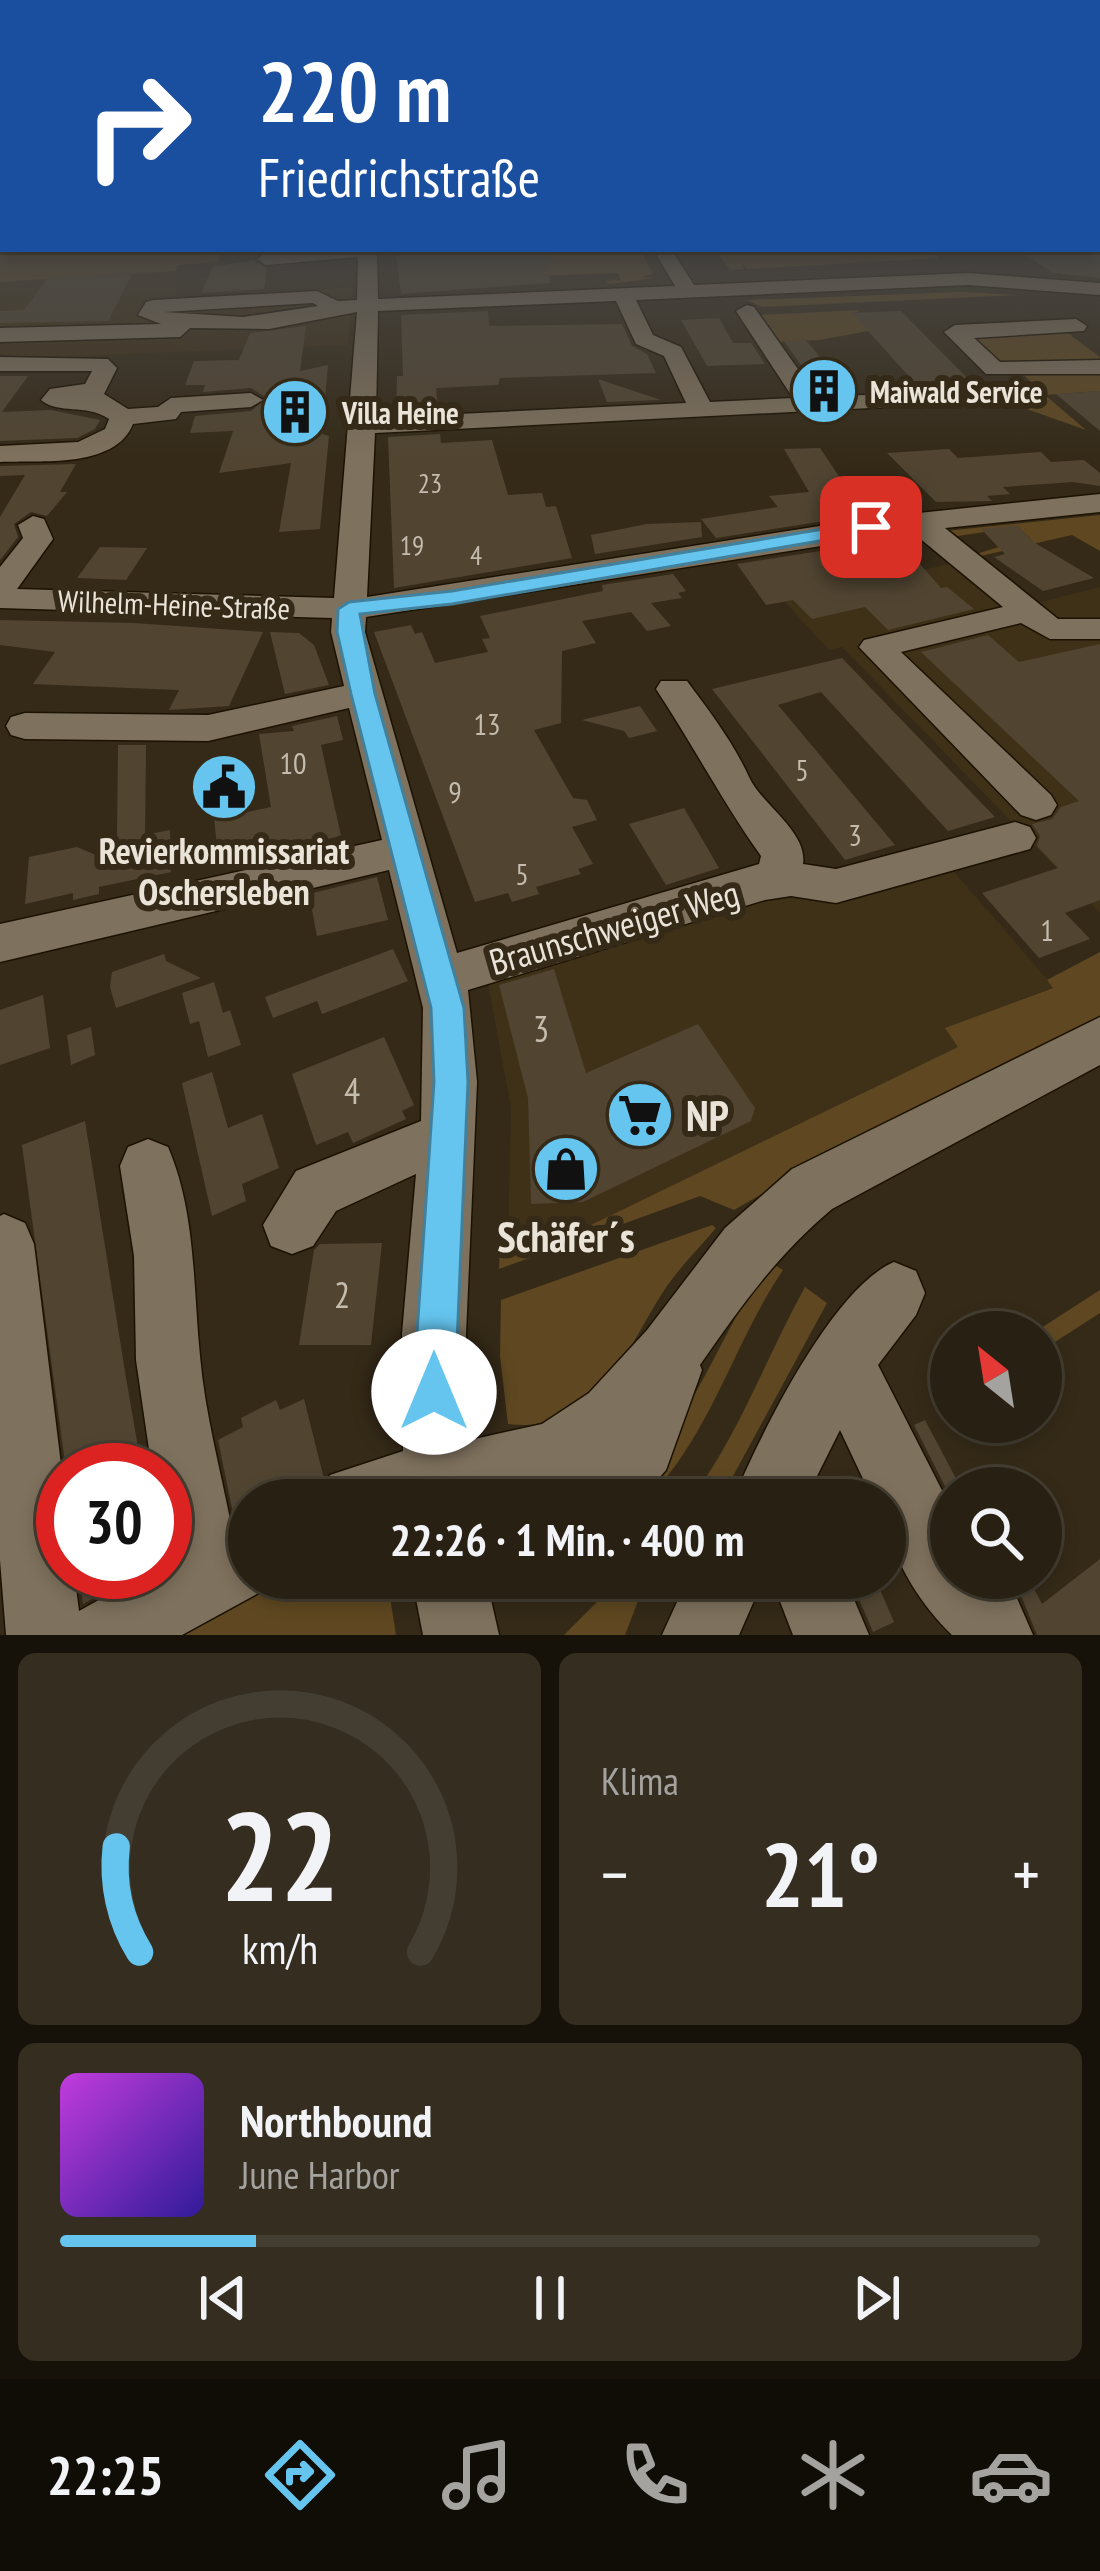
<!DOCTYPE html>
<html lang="de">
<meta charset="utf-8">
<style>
:root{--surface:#282012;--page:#342d20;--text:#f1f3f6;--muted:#a5a39f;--line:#443e32;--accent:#65c5ef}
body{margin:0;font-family:"PT Sans Narrow",sans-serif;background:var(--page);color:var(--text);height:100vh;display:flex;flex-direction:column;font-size:45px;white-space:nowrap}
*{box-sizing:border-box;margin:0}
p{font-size:39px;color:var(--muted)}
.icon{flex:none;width:66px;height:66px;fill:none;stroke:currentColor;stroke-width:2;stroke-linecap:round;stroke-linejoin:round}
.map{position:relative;height:1635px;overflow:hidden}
.details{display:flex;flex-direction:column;gap:18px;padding:18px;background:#16120a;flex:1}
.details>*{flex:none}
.banner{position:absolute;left:0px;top:0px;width:1101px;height:252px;box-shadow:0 6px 18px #0003,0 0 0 3px var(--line);background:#1a4fa0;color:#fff;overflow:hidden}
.needle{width:78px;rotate:330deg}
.fabs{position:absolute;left:930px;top:1311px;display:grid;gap:24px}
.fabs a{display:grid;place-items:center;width:132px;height:132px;border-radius:50%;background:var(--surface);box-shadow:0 6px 18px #0003,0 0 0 3px var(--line);font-size:60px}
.speed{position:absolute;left:36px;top:1443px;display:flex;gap:24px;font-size:60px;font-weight:700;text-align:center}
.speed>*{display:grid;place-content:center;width:156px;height:156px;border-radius:50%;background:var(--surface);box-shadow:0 6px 18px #0003,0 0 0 3px var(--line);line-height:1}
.speed .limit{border:18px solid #d22;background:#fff;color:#111}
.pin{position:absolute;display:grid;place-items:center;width:102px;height:102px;color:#fff;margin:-51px;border-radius:24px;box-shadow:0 6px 18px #0006}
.me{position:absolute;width:132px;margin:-66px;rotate:0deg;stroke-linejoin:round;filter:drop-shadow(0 0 9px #0008)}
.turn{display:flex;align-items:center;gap:42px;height:252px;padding:0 60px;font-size:54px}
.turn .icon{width:156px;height:156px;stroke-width:2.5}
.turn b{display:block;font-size:84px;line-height:102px}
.big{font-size:90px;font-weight:700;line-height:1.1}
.details .card{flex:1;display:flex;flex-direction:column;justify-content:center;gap:18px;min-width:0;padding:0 42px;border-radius:18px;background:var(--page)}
.details .dial{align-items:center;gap:0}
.dial svg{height:312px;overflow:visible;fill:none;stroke:var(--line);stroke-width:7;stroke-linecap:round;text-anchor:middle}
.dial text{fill:var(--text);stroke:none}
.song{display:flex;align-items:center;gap:36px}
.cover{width:144px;height:144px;border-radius:18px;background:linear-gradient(135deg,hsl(290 70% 55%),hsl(250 70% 35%))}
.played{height:12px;border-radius:6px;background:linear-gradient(90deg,var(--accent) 20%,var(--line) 20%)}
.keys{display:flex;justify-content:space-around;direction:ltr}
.heat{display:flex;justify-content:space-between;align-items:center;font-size:66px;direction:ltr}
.details .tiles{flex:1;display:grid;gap:18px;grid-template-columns:1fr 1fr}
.card:last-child{grid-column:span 2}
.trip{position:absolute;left:228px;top:1479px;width:678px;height:120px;border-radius:60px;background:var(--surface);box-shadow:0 6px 18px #0003,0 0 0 3px var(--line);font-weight:700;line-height:120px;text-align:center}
.tab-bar{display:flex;height:192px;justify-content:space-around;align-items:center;background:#100d07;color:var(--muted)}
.tab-bar .icon{width:84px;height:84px}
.tab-bar .on{color:var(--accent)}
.tab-bar b{font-size:54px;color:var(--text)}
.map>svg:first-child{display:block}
</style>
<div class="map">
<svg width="1100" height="1635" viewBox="0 0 1100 1635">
<rect width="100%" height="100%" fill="#352a18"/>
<g fill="#3f3018">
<polygon points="176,271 176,298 352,287 348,345 0,359 0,282"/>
<polygon points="949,564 1033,604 1100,587 1100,913 842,647 829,650 784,601"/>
<polygon points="949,866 1054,987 946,1028 959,1047 564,1238 508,1240 511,1108 487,978 782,889"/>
</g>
<g fill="#5f4821">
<polygon points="0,227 3,249 220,249 218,262 177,265 176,271 0,282"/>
<polygon points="422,249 640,249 653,274 642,277 655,278 609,284 606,281 621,280 618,273 539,276"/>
<polygon points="715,249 928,249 939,258 748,269 742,263 744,269 730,270"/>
<polygon points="961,292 1018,295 762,307 747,300"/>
<polygon points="861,310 852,314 879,329 820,340 773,342 757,315"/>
<polygon points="1065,331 1100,357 1100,365 1000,368 965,333"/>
<polygon points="1100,369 1100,391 1045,395 1086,430 1010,403 1003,390 1031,382 1022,373"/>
<polygon points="1100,515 1100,551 1072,535 976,557 973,555 999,547 995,544 1031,539 1018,527 951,537 945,531"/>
<polygon points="1100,952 1100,1024 959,1104 903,1113 734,1210 700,1196 499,1269 500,1241 564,1238 958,1047 945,1028 1053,988 1047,980"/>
<path d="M712,1225l4,3c-16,19 -35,38 -49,58 -42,62 -66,150 -159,138l-8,-68 1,-56z"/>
<path d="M768,1261l15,9c-50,74 -73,167 -137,230h-25c68,-75 95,-155 147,-239z"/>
<path d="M805,1287l22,16 -107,197h-30c49,-64 76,-143 115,-213z"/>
<polygon points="1100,1290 1100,1313 1041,1351 1041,1332 1035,1332"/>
<polygon points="267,1578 387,1578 396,1635 165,1635"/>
<polygon points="621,1578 643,1588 625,1635 564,1635"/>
</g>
<g fill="#514532">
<polygon points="395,249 549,249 550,283 401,294"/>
<polygon points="1017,249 1100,249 1100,278 1053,273"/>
<polygon points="253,260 267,269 264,289 201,293 213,267"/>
<polygon points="133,272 108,321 0,323 0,311 24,310 47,279"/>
<polygon points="488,311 489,326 622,324 632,346 647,354 656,373 500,378 498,385 436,388 438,411 396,413 397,376 403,376 401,315"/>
<polygon points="901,311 978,389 923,392 852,313"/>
<polygon points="719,318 733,343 751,343 765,364 707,366 681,320"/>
<polygon points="306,326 300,371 328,365 322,434 329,436 320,529 279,532 291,463 219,473 233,431 190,433 195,416 251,411 267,398 251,388 203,392 205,385 185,385 194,361 239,360 250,333"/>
<polygon points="806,340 818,355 847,391 819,391 784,341"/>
<polygon points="0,376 28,376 2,412 51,410 100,420 95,429 77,438 0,441"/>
<polygon points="598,379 661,400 607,402"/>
<polygon points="1100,391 1100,431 1056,394"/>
<polygon points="440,434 441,443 492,440 508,495 542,493 546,507 556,506 572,558 394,588 388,437"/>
<polygon points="820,448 850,493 858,492 876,513 716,538 701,519 778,507 769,496 809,492 784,449"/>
<polygon points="949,449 958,458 1041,452 1051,462 1084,460 1100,473 1100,486 1073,482 1003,487 1010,494 987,496 992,501 936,502 887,453"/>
<polygon points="76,464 60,492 67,492 47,516 31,512 14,524 18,537 0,560 0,517 25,475 0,476 0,466"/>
<polygon points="701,522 702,537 595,554 591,535 647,524"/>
<polygon points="1016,525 1035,543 1094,578 1043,591 994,557 1005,554 981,529"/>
<polygon points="898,539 941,588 947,587 974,609 888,630 865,607 812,619 793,600 766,605 737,564"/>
<polygon points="100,547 147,548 126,580 77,578"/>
<polygon points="673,574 686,591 678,593 682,598 651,603 671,626 647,631 631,612 582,621 596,643 562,651 561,723 534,730 573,798 587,800 597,820 572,827 593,864 578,869 581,874 536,887 539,894 512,902 508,893 475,902 374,632 411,625 415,634 422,632 435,663 488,652 482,639 490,638 480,616 603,591 602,585"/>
<polygon points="0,620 134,623 263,632 229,706 169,710 179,690 33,684 55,652 0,645"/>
<polygon points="270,632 299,633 314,645 329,685 285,694"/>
<polygon points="988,635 1019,662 1100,644 1100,900 1065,913 1090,939 1039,958 982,893 1058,868 1037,846 1040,836 1032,824 1052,819 1061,807 1079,801 921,652"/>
<polygon points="842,658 891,709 995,817 948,831 821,692 778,705 895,845 845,860 712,689"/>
<polygon points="640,706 657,731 629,738 624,731 582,720"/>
<polygon points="337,716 343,740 321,745 341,836 219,862 214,819 271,807 259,734 294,731 292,726"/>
<polygon points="118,745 146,745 145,835 170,830 171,872 99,887 99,894 73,900 73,893 25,904 29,857 77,847 112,862 113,841 117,840"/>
<polygon points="684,808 719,868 666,885 629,824"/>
<polygon points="377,877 388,920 317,936 309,894"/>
<polygon points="393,949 408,981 322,1014 317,1001 273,1018 265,997"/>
<polygon points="164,954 166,961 201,978 116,1008 110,987 112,972"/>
<polygon points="554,969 586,1073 698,1024 755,1108 751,1121 583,1202 531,1204 528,1098 499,985"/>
<polygon points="214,982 223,1013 230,1010 241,1045 208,1057 199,1021 190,1024 182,993"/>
<polygon points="43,995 50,1048 0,1065 0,1010"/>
<polygon points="91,1027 95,1055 71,1065 67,1035"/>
<polygon points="384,1037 414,1105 402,1111 406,1119 353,1143 348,1132 316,1145 292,1074"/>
<polygon points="212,1072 228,1128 262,1114 279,1168 242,1184 246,1201 212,1216 182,1083"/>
<polygon points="85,1121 126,1378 142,1470 66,1470 22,1145"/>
<polygon points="382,1243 371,1345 299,1345 314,1250 320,1244"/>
<polygon points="304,1399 324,1479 284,1500 249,1500 249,1518 235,1523 218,1440 243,1427 241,1418 276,1400 280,1410"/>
<polygon points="925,1420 961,1488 951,1488 951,1498 914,1425"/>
<polygon points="1100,1559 1100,1635 1037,1635 1020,1593 1033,1587 1042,1604"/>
<polygon points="79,1572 140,1572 83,1604"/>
<polygon points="850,1578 875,1578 894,1622 873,1632"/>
</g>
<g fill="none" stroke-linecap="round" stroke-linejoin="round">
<defs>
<g id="minor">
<path d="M322,249h55l1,50 297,-13 -22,-37h18l23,36 274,-12 132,10v12l-132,-10 -332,15 17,35 28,12 29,55 83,-4 -57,-87 11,-6 7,2 63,89 101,-2 3,5 -3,5 -9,2 -534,27 -8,164 504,-79 229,-24v18l-155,16 113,91h42v20h-50l-29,-16 -120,29 150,143 6,10 -6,10 -15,5 -15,-5 -162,-168 5,-7 139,-33 -91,-75 -546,85 -1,15 92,321 302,-89 2,-8c-39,-55 -68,-111 -105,-167l5,-8h26c23,31 46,61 62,96 12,27 59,55 54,87l33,5 179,-47 15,5 6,11 -6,11 -194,54 -45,-7 -26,4 -297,90 9,92 -11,252 4,106 72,-16 47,-31 58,-63 78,-102 67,-59 308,-152v48l-268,144c-54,45 -92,98 -132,156l2,5 -36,100 -26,30h-82l6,-15 -46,15h-198l10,-25 73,-24 -1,-117 14,-160 -80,37 -23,35 -21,8 -21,-8 -8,-21 33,-54 125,-50 2,-113 -34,-138 -389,92v-38l382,-84 -33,-132 -141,33 -183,-2 -14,-4 -5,-9 5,-9 14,-4 183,2 136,-29 -13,-54 1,-14 -332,-10v-41l23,-29 -5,-13 15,-9 11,3 9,20 -36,50 317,9 23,-286 -88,17 -79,-1 -10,9 -180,5v-14l161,-4 -23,-9 8,-13 7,-2 164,-9 21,10 19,-1 1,-43 -92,8 -9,-6 9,-6zM616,301l20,43 28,12 22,47 -310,15 2,-107zM313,303l5,3 -75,11 -79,-5z"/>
<polygon points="1076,319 1087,326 1084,331 974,338 1000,362 1100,360 1100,374 986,374 944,332 955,325"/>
<path d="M0,357l108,2 9,9 -13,26 24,15 30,-2 13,-9 80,-5 12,7 -12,7 -70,5 -5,7 -43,5c-18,45 -93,36 -133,38v-16l78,-4 27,-13 4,-10c-24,-16 -50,-4 -68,-19l9,-11 35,-5 7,-13h-92z"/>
<path d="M148,1139l20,8c28,65 25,139 32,209 5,58 21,116 32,173l17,-7v56h28l-2,6 -93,51h-176l-6,-75v-344l4,-2 21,9 9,21 29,237v91h11l5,39 70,-39h16v-102h-13l-16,-110 -2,-104 -14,-90 8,-19z"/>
<path d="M894,1262l22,9 9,22 -9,22 -38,50 73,143v70h49l13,11 20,46h-81c-35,-34 -67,-85 -67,-135h-12l-33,-70 -35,70h-72c26,-63 99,-212 161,-238z"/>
<polygon points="412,1578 486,1578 499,1635 423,1635"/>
<polygon points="688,1578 764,1578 739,1635 662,1635"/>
<polygon points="771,1578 845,1578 869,1635 793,1635"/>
</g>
</defs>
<use href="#minor" stroke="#1c1202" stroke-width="3"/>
<use href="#minor" fill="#7e715d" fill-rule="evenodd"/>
</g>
<linearGradient id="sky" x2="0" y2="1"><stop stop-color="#1d170d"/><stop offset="0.5" stop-color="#4b4a48"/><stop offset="1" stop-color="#4b4a48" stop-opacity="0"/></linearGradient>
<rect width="1100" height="456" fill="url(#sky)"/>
<polygon fill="#65c5ef" stroke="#42809b" stroke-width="3" points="871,521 878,523 878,531 452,604 360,614 375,694 464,1008 468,1082 455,1392 449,1407 434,1414 419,1407 413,1392 434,1082 431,1008 351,694 337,632 338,609 349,602 452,591"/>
<defs>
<symbol id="building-disc" viewBox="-11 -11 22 22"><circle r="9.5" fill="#65c5ef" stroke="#352a18"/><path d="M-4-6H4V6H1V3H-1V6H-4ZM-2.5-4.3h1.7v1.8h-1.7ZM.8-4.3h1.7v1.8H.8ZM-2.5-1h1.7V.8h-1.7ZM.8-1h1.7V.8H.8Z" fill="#111"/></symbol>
<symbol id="civic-disc" viewBox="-11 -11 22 22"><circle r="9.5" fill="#65c5ef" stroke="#352a18"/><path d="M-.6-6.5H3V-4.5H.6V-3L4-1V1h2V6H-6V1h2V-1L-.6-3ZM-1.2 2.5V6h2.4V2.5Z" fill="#111"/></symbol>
<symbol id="supermarket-disc" viewBox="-11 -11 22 22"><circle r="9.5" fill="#65c5ef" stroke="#352a18"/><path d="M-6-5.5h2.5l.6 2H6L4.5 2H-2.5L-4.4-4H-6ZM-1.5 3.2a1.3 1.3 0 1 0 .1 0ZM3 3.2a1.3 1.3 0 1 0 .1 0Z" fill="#111"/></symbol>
<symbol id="shop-disc" viewBox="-11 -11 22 22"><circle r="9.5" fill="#65c5ef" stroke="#352a18"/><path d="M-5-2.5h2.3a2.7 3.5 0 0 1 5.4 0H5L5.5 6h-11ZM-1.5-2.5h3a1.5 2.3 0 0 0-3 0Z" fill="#111"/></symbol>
</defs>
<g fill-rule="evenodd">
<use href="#building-disc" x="786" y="353" width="76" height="76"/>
<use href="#building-disc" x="257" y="374" width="76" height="76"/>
<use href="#civic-disc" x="186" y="749" width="76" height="76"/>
<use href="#supermarket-disc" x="602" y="1077" width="76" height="76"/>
<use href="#shop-disc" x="528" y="1131" width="76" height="76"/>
</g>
<g text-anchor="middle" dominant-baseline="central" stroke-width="12" stroke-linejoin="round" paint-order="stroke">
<g font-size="27" fill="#c4bcae">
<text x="430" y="483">23</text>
<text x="412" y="545">19</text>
<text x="476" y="555">4</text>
</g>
<g font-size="30" font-weight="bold" fill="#eae3d8" stroke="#352a18" text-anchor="start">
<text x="870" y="391">Maiwald Service</text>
<text x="342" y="412">Villa Heine</text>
</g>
<g font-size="30" fill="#eae3d8" stroke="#352a18">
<text transform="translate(174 604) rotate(2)">Wilhelm-Heine-Straße</text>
</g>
<g font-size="30" fill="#c4bcae">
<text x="487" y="723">13</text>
<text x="293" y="762">10</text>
<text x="802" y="769">5</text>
<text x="455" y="791">9</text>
<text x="855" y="834">3</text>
<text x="522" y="873">5</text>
<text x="1047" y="929">1</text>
</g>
<g font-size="36" font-weight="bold" fill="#eae3d8" stroke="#352a18">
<text x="224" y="850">Revierkommissariat<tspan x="224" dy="41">Oschersleben</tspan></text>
</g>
<g font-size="36" fill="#eae3d8" stroke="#352a18">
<text transform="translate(614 927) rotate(-16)">Braunschweiger Weg</text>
</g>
<g font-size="36" fill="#c4bcae">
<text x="541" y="1028">3</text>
<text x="352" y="1090">4</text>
<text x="342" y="1294">2</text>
</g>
<g font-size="42" font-weight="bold" fill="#eae3d8" stroke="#352a18" text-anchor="start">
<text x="686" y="1115">NP</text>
<text x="566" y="1236" text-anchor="middle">Schäfer´s</text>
</g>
</g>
</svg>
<div class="fabs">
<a><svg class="needle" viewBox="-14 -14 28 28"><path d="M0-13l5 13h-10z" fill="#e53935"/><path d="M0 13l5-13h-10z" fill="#a5a39f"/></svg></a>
<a><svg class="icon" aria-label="search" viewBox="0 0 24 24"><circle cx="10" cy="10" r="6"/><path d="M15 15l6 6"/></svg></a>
</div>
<div class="speed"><div class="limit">30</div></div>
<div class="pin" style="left:871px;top:527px;background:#d93025"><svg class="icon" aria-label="arrive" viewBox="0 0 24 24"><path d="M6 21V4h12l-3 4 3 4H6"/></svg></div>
<svg class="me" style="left:434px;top:1392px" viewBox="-20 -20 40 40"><circle r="19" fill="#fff"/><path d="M0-13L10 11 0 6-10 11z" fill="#65c5ef"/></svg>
<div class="trip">22:26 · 1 Min. · 400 m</div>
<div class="banner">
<div class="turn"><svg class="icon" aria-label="right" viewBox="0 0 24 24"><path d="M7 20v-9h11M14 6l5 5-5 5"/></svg><div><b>220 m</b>Friedrichstraße</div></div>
</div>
</div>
<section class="details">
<div class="tiles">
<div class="card dial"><svg viewBox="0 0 100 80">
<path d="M14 69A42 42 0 1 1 86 69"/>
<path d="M14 69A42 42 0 0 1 8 42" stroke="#65c5ef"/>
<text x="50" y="56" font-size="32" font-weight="700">22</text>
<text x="50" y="72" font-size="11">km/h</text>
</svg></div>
<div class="card"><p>Klima</p>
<div class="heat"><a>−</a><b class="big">21°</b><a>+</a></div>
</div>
<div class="card">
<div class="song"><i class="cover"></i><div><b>Northbound</b><p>June Harbor</p></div></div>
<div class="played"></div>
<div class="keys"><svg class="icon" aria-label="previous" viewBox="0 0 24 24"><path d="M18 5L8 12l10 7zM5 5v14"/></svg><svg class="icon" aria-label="pause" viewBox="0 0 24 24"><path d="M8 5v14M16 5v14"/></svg><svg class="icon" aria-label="next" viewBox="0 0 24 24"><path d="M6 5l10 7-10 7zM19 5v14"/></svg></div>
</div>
</div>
</section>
<nav class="tab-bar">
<b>22:25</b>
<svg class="icon on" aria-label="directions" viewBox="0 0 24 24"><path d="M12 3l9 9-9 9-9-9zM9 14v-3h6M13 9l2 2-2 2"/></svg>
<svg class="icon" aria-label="music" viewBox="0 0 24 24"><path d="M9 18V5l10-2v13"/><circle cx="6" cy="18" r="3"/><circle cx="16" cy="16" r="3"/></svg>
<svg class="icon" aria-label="phone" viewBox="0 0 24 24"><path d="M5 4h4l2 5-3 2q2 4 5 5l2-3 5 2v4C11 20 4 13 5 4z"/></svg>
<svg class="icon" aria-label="climate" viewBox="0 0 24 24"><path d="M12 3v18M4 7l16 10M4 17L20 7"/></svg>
<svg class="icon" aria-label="car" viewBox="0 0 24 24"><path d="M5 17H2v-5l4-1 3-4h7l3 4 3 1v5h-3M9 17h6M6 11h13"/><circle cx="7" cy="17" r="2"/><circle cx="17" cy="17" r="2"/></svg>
</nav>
